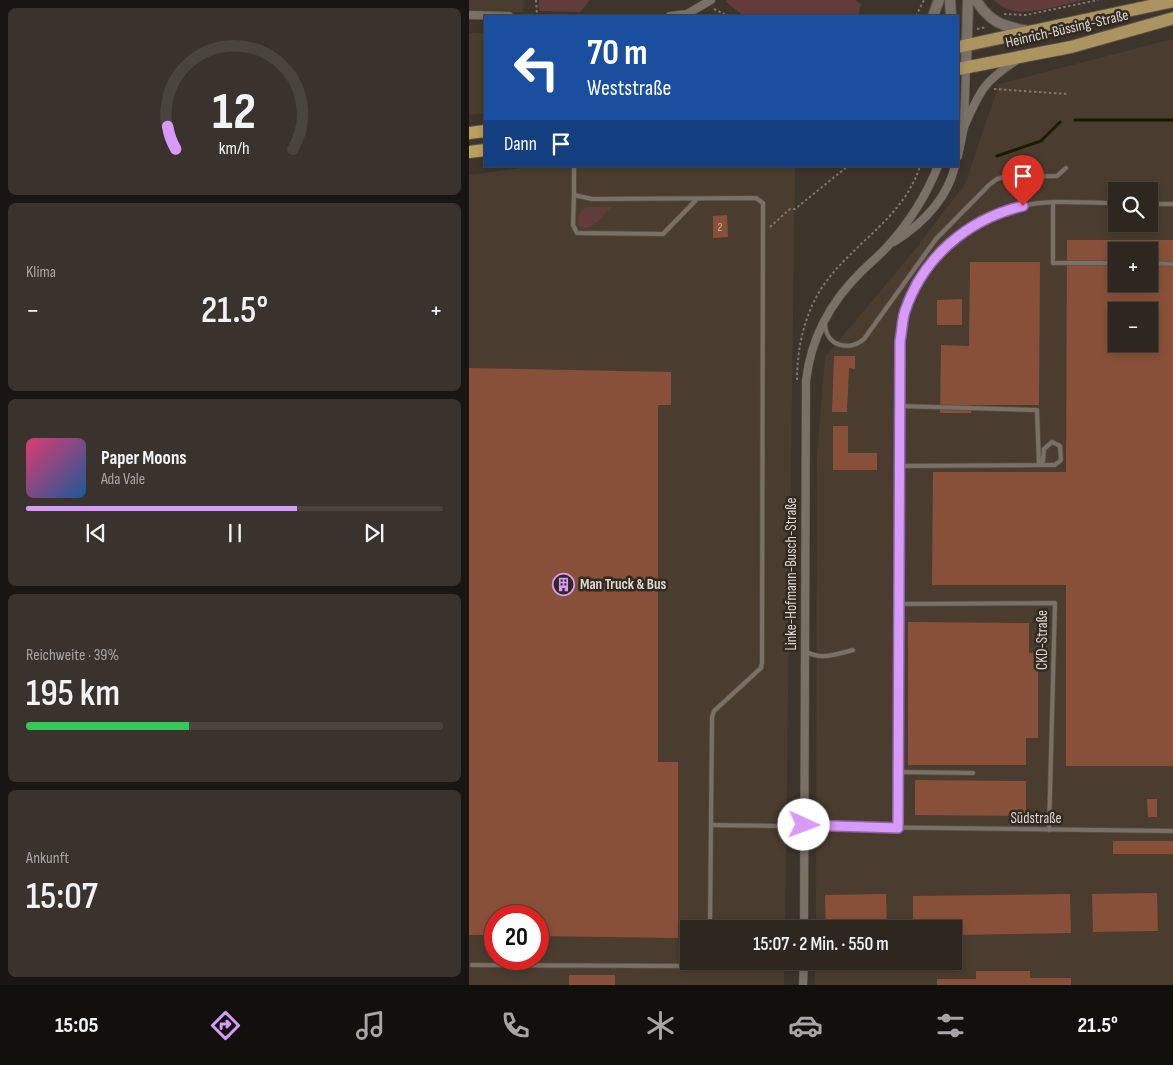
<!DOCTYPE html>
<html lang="de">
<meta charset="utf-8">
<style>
:root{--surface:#2e2720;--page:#3a332d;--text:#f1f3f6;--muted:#a7a5a5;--line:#49443e;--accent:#d89af8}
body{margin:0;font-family:"Sofia Sans Condensed",sans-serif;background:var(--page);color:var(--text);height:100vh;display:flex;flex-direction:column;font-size:19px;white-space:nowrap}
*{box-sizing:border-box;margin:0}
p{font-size:16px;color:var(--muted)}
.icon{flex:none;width:28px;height:28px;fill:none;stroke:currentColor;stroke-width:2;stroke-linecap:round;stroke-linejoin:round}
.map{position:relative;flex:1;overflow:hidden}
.details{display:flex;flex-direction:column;gap:8px;padding:8px;background:#191512;width:469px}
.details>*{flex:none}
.hud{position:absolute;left:15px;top:15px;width:475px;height:152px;border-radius:0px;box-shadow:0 2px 8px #0003,0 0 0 1px var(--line);background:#1a4fa0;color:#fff;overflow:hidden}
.controls{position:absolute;left:639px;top:182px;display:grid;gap:10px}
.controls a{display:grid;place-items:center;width:50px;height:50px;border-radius:0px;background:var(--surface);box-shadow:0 2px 8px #0003,0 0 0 1px var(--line);font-size:25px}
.speed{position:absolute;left:15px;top:905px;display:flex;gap:10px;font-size:25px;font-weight:700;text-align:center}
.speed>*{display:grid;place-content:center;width:65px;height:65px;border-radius:50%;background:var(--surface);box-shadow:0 2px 8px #0003,0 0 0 1px var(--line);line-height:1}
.speed .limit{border:8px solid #d22;background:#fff;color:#111}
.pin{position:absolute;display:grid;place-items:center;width:42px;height:42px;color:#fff;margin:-51px -21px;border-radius:50% 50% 50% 0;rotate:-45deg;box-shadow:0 0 5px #0007}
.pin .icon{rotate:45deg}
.me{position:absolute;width:55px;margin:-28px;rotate:92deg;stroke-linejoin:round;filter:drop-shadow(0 0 4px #0008)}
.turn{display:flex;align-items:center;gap:18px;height:105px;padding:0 20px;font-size:22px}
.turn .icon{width:65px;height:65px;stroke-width:2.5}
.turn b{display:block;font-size:35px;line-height:42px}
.then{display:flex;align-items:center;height:48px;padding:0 20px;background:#0003;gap:10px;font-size:19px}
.big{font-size:38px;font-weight:600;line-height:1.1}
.details .tile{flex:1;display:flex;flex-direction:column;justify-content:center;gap:8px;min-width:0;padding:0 18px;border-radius:8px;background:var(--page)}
.details .dial{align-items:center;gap:0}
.dial svg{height:130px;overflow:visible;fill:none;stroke:var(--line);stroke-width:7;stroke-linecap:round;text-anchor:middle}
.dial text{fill:var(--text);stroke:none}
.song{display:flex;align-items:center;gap:15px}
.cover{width:60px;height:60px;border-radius:8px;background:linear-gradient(135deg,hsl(340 70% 55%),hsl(210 70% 35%))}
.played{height:5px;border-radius:2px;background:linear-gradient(90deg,var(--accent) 65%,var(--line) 65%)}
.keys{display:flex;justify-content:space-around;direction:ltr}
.heat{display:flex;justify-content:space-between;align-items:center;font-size:28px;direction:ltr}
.charge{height:8px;border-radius:4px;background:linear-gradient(90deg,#34c759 39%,var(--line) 0)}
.trip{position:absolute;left:211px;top:920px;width:282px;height:50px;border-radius:0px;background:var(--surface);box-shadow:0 2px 8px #0003,0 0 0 1px var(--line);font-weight:600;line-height:50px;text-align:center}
.dock{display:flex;height:80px;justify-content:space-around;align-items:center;background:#12100d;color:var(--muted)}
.dock .icon{width:35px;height:35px}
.dock .on{color:var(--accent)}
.dock b{font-size:22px;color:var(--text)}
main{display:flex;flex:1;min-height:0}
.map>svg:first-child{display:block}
</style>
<main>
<section class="details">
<div class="tile dial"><svg viewBox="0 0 100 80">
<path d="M14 69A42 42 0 1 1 86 69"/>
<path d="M14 69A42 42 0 0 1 9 55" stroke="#d89af8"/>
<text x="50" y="56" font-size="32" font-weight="700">12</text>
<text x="50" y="72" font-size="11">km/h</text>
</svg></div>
<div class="tile"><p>Klima</p>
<div class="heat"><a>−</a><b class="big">21.5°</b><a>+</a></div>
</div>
<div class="tile">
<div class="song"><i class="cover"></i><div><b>Paper Moons</b><p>Ada Vale</p></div></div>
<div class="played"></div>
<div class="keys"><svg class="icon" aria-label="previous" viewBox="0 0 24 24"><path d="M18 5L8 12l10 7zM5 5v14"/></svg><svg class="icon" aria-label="pause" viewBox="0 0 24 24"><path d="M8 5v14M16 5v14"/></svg><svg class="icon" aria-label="next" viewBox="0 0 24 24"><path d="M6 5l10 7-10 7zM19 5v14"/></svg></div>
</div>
<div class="tile"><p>Reichweite · 39%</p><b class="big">195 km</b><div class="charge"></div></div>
<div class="tile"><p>Ankunft</p><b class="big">15:07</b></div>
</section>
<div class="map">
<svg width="705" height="985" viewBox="0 0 705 985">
<rect width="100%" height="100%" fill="#3d342b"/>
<g fill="#4a3d2f" fill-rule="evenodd">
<polygon points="0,0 55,0 54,12 0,12"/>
<polygon points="0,33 16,33 16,113 0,115"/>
<path d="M704,39v946h-358v-24h139v-32h-138l1,-474 8,-98 88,-105 52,-68 34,-100zM648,191h32v33h-32zM648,251h32v33h-32zM648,311h32v33h-32z"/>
<path d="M67,166h259l-10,763h-96v32h95v24h-315v-810zM26,916h43v43h-43z"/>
</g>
<g fill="#623c3b">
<polygon points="70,0 121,0 111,12 70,11"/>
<polygon points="258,0 386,0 392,4 389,15 387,16 275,16 257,2"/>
<path d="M525,0h90c-27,5 -69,23 -90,0z"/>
<path d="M118,207h24c-8,8 -20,26 -32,19 -2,-8 0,-14 8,-19z"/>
</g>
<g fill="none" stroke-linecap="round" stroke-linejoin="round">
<g stroke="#1a1b00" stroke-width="3">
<polyline points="606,120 705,120"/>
<polyline points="528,156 572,141 591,122"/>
</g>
</g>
<g fill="#885038" fill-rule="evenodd">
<polygon points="258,215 259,237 244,238 244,216"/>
<path d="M598,240h107v526h-108v-181h-134l1,-113h133zM648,251h32v33h-32zM648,311h32v33h-32z"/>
<polygon points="501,262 571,262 570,405 502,405 502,413 471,413 472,345 500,346"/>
<polygon points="493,299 493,325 468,325 468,300"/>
<polygon points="365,356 386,356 386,369 380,368 378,412 363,412"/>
<polygon points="0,368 202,372 202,405 189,405 189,762 209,762 209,938 69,936 69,916 26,916 26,935 0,935"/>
<polygon points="364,426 379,426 379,453 408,453 408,470 364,470"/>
<polygon points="439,622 560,623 560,653 569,653 569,738 557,738 557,765 439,765"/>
<polygon points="446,780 557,781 557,816 446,815"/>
<polygon points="678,799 688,799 688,817 679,817"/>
<rect x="644" y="841" width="61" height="13"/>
<polygon points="688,893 689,931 624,932 623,894"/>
<polygon points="417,894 418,929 357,929 356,895"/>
<polygon points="601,894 602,933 485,935 485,929 444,929 444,896"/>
<polygon points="507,971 561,971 561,978 602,978 602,985 468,985 468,979 507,979"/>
<rect x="100" y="975" width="46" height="10"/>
</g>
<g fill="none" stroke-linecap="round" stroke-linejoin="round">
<defs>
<g id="service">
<polyline points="105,166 105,195 123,199 287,198 294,203 293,663 292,668 245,711 243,717 241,929"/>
<polyline points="105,195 104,225 108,233 194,234 227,200"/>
<polyline points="584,203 584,263 648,263"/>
<polyline points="680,204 705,204"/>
<polyline points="680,263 705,264"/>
<path d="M356,324c1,22 24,28 39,15l72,-100 53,-54 8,-6 7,-2 53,-1 9,-8"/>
<polygon points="583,442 591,446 592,460 586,465 570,465 574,461 575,449"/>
<polyline points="431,466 570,465 568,410 431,406"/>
<polyline points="430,604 586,603 580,830"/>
<path d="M336,651c16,10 31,3 48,-1"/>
<polyline points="430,772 504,773"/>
<polyline points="242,825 705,831"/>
<path d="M429,828l2,-487c2,-10 2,-21 5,-30 17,-52 63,-94 116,-105 31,-7 64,-3 96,-3"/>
<polyline points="3,965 226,966 239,961"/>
</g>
<g id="minor">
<polyline points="0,15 40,16"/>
<polyline points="201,16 218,14 242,0"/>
<path d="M495,127c16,-36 19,-45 53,-67"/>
<polyline points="489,156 495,127 497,67"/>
<path d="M425,242c28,-18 53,-42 61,-76"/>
<path d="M335,929l2,-548c5,-44 24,-79 56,-110 8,-8 17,-15 25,-24 22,-24 39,-51 51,-81"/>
<polyline points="334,985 335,961"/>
</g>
<g id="tertiary">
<polyline points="481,0 482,16"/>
<path d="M507,0c14,23 27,26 52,31"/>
<polyline points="464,16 470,0"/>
<polyline points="497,67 499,0"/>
</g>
<g id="primary">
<polyline points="489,47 705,1"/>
<polyline points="489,69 602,47 705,18"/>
</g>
<g id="trunk">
<polyline points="0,133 16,131"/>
<polyline points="0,152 16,150"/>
</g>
</defs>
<use href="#service" stroke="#585049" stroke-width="5.5"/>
<use href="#minor" stroke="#585049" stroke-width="9"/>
<use href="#tertiary" stroke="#585049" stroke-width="12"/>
<use href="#primary" stroke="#585049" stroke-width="14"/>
<use href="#trunk" stroke="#585049" stroke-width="14"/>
<g stroke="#7f7770" stroke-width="2" stroke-dasharray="2.5 2.5" stroke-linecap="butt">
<polyline points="67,0 68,16"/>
<polyline points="245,9 259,16"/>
<polyline points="535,14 557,15 629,0"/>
<polyline points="447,16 455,0"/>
<polyline points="508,29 518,27"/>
<polyline points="525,89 598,94"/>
<polyline points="301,227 321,209 326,209 379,166"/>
<path d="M328,380c0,-31 7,-64 24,-91 29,-45 82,-69 99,-123"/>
</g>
<use href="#service" stroke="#7a7066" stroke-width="4"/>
<use href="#minor" stroke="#7a7066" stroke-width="8"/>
<use href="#tertiary" stroke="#7a7066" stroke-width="10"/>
<use href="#primary" stroke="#ab945f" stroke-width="12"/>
<use href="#trunk" stroke="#bba05c" stroke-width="12"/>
</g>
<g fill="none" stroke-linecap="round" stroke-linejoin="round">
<defs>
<path id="route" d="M335,825l94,3 2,-487c2,-10 2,-21 5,-30 18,-54 63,-92 118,-105"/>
</defs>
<use href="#route" stroke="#8c64a1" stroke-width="12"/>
<use href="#route" stroke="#d89af8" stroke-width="9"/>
</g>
<defs>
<symbol id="building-ring" viewBox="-11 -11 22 22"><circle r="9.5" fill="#322a21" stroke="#d89af8" stroke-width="1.5"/><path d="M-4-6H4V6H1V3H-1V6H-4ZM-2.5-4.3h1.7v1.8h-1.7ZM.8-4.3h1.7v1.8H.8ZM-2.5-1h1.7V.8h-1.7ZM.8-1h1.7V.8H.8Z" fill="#d89af8"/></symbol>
</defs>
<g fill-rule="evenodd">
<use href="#building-ring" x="82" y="572" width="25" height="25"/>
</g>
<g text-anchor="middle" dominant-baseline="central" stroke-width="5" stroke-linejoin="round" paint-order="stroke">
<g font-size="12" fill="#c8b6ac">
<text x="251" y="227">2</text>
</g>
<g font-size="15" fill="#ded8d3" stroke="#322a21">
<text transform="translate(598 29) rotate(-13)">Heinrich-Büssing-Straße</text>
<text transform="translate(322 574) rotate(-90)">Linke-Hofmann-Busch-Straße</text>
<text transform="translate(573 640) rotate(-90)">CKD-Straße</text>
<text x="567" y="818">Südstraße</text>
</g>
<g font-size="15" font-weight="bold" fill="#ded8d3" stroke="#322a21" text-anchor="start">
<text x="111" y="584">Man Truck &amp; Bus</text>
</g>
</g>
</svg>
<div class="controls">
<a><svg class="icon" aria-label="search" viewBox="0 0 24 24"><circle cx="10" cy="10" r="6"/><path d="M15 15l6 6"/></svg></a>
<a>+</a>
<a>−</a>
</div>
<div class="speed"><div class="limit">20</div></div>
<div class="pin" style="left:554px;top:206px;background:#d93025"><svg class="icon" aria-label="arrive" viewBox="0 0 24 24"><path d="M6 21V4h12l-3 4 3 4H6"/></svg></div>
<svg class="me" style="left:335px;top:825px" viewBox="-20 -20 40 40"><circle r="19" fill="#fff"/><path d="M0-13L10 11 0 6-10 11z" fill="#d89af8"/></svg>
<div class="trip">15:07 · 2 Min. · 550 m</div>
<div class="hud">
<div class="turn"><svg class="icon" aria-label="left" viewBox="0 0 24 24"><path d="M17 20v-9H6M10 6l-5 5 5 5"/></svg><div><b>70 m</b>Weststraße</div></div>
<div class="then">Dann<svg class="icon" aria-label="arrive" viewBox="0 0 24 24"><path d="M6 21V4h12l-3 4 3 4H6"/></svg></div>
</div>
</div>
</main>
<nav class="dock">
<b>15:05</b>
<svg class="icon on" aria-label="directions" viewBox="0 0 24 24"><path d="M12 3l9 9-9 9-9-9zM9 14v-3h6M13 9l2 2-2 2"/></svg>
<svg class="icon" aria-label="music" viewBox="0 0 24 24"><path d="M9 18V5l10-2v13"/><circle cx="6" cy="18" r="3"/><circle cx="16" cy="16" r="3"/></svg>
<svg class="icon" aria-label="phone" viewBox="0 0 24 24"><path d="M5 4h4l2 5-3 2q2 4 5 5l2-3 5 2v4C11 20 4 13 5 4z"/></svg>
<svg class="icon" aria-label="climate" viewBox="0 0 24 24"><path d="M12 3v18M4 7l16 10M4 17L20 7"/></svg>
<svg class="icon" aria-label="car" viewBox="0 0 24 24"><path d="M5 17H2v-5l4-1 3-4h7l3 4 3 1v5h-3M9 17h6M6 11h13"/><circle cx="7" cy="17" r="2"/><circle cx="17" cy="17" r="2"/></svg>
<svg class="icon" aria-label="filters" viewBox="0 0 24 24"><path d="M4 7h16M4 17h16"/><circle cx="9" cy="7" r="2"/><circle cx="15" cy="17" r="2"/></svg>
<b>21.5°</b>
</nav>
